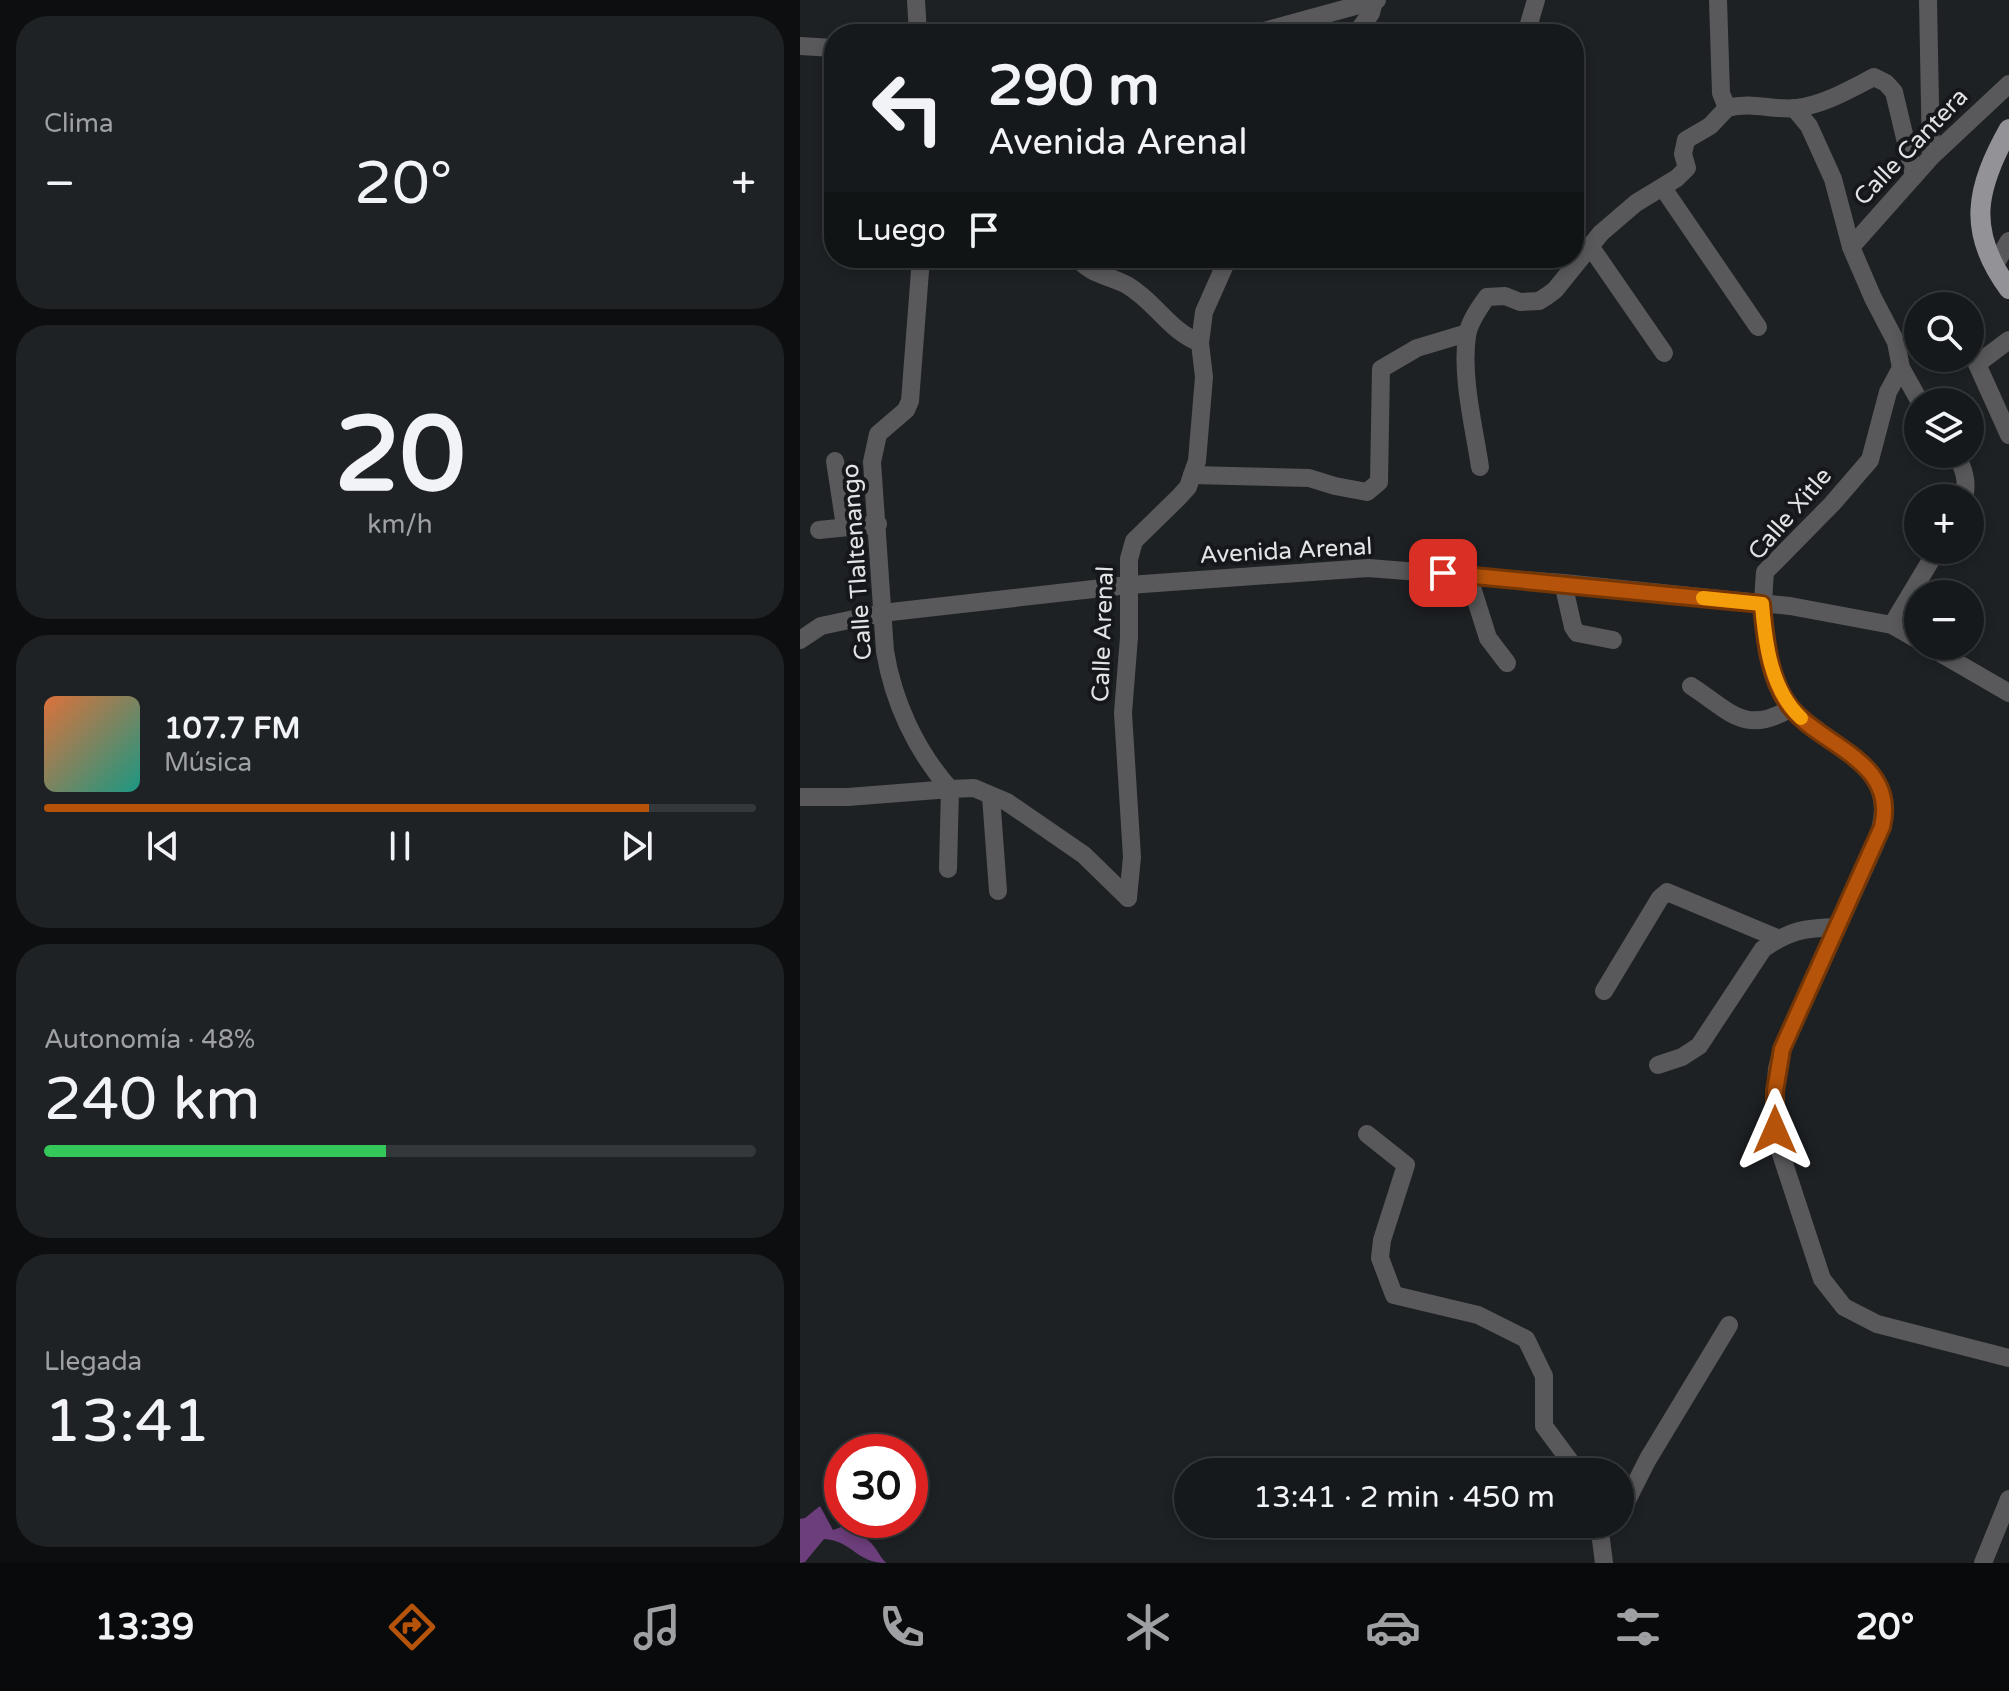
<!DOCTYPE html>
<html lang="es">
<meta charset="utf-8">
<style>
:root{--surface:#16191b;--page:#1f2224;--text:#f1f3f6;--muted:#9ea0a3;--line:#35383a;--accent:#b45309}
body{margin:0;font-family:"Varela Round",sans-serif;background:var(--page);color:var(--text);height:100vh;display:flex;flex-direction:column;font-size:30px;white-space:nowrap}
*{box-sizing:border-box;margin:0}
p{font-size:26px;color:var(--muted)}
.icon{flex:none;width:44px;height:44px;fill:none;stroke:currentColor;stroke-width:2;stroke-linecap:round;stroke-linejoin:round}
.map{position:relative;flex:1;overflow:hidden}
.drawer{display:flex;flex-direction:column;gap:16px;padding:16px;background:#0c0e0f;width:800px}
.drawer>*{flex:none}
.guide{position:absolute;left:24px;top:24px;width:760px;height:244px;border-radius:32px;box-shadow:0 4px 12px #0003,0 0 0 2px var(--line);background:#16191b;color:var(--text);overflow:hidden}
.fabs{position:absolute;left:1104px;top:292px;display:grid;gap:16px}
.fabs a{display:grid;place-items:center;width:80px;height:80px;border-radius:50%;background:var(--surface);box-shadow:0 4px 12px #0003,0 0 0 2px var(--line);font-size:40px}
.speed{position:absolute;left:24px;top:1434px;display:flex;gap:16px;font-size:40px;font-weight:700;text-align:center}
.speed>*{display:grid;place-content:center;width:104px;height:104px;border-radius:50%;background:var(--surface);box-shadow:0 4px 12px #0003,0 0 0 2px var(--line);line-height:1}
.speed .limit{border:12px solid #d22;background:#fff;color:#111}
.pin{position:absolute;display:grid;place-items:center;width:68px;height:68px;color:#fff;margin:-34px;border-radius:16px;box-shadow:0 4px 12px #0006}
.me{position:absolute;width:88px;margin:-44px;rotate:0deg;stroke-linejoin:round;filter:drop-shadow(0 0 6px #0008)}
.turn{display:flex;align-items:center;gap:28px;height:168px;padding:0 32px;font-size:36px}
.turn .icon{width:104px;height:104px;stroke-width:2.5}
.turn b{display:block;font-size:56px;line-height:68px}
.then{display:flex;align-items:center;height:76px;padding:0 32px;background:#0003;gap:16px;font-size:30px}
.big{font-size:60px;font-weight:600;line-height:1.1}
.drawer .tile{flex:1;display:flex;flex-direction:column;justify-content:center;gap:12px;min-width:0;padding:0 28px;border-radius:32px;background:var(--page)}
.drawer .dial{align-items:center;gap:0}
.dial b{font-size:104px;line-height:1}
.song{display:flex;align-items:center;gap:24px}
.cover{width:96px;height:96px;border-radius:12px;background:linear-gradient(135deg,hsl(20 70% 55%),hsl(170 70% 35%))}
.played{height:8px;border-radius:4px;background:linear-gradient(90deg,var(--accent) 85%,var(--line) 85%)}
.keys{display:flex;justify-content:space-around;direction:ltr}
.heat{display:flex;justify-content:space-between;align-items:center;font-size:44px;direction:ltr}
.charge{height:12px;border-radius:6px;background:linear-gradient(90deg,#34c759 48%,var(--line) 0)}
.trip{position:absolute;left:374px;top:1458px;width:460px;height:80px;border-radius:40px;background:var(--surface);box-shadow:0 4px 12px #0003,0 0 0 2px var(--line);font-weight:600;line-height:80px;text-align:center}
.tab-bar{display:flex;height:128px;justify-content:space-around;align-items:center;background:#090a0b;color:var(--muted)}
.tab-bar .icon{width:56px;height:56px}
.tab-bar .active{color:var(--accent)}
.tab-bar b{font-size:36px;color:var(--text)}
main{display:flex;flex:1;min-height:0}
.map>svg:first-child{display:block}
</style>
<main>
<section class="drawer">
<div class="tile"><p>Clima</p>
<div class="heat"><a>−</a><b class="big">20°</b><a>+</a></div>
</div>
<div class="tile dial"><b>20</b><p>km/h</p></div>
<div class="tile">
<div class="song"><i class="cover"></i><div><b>107.7 FM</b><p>Música</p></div></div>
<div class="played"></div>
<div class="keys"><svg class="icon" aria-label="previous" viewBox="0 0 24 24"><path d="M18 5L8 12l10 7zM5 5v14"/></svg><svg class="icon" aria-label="pause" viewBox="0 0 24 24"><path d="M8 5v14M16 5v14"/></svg><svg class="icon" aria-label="next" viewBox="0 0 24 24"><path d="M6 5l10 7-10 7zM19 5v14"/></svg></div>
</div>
<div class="tile"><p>Autonomía · 48%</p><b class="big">240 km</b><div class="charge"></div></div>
<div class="tile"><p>Llegada</p><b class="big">13:41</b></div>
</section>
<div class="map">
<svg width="1209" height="1563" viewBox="0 0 1209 1563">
<rect width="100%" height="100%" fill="#1e2124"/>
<path fill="#6d3e7c" d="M20,1506l13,24 11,-4c7,8 17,8 25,15 8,7 10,15 17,22 -30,0 -33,-22 -62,-24l-19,23 -5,1v-44l5,-1z"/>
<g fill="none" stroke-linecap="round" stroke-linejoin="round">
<g stroke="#59595b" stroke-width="18">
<polyline points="116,0 118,34"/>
<polyline points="918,0 921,93 927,108"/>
<polyline points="1128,0 1131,157"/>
<polyline points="453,34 577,0"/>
<polyline points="556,34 571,13 574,1"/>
<polyline points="726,34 736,0"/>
<polyline points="0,46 34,48"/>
<path d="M927,108c26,-7 46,3 70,0 28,-4 52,-18 77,-31l12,6 8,9 20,84"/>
<polyline points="994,108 1009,126 1033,179 1051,247 1073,298 1096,342 1101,368 1120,402"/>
<polyline points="863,188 958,327"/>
<polyline points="790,246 864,353"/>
<polyline points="1051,247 1131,157 1209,84"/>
<path d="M121,258l-11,143 -4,9 -28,24 -6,28 13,189c8,50 31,100 65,138l24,-1 33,14 77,53 44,43"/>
<path d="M278,258c12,17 33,18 49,27 30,18 40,44 73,58"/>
<polyline points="1194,266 1209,241"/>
<polyline points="1209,340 1177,364 1209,435"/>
<path d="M1101,368l-13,24 -18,68 -38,44 -67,68c-4,42 -2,102 26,137 8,9 19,16 29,23 45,32 79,52 55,113l-93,204 -5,20 -3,40 5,39 43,131 22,28 33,17 132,34"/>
<path d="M1155,454c9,13 13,29 9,44"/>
<polyline points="35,461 45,526"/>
<path d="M680,467c-6,-40 -19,-91 -13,-131 2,-14 12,-28 20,-39l18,-1 15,6 19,-1 8,-5 8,-6 46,-57 35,-30 41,-25 10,-10 -4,-14 3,-14 24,-14 17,-18"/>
<polyline points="392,475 509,478 535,486 567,492 579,482 581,369 617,348 667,333"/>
<polyline points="19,530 78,524"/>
<polyline points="668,575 688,638 707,663"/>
<polyline points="763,583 773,627 777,633 813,640"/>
<polyline points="1092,625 1137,550"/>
<polyline points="0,640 21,626 82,613 329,585 568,568 763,583 990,606 1092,625 1118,640"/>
<polyline points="1128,646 1209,693"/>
<path d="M891,686c39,25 54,50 100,22"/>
<polyline points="191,796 198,891"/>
<polyline points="0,797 48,797 150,789 148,869"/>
<polyline points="328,898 332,857 323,713 329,637 329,559 334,541 379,497 388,487 392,475 397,461 404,377 400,343 404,312 428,258"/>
<polyline points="804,991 860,898 867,892 977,938"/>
<path d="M858,1065l24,-8 17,-11 64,-97c27,-19 42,-21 75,-22"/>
<polyline points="567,1134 606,1165 582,1240 580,1258 594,1295 678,1315 726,1339 744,1376 744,1426 778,1472"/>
<polyline points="820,1514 848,1459 929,1325"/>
<polyline points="799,1524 804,1563"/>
<polyline points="1183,1563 1209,1499"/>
</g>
<path stroke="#929297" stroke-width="20" d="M1209,129c-33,59 -43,102 0,160"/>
</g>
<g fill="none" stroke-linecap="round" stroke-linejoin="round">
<defs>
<path id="route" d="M643,573l319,31c3,34 7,78 30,105 32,38 106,53 90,118l-100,222 -7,42v39"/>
</defs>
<use href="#route" stroke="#753606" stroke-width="20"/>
<use href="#route" stroke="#b45309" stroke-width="14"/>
<path stroke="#f59e0b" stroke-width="14" d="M903,598l59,6c3,39 9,86 39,114"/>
</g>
<g text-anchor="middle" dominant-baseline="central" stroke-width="8" stroke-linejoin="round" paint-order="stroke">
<g font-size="24" fill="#e1e3e5" stroke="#15171a">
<text transform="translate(1111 147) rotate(-46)">Calle Cantera</text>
<text transform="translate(990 514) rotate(-49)">Calle Xitle</text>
<text transform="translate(486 551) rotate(-3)">Avenida Arenal</text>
<text transform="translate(57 562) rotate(-94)">Calle Tlaltenango</text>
<text transform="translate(303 634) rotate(-88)">Calle Arenal</text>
</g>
</g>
</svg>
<div class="fabs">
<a><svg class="icon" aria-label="search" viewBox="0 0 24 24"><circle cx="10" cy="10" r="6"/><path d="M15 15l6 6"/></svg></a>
<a><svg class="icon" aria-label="layers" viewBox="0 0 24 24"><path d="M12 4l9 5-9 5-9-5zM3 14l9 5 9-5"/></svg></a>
<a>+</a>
<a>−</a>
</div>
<div class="speed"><div class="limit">30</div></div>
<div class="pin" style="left:643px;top:573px;background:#d93025"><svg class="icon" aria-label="arrive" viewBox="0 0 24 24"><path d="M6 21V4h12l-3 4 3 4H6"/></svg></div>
<svg class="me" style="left:975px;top:1130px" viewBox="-20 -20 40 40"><path d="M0-17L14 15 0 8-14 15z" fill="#b45309" stroke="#fff" stroke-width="4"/></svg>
<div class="trip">13:41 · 2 min · 450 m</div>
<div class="guide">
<div class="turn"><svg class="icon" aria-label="left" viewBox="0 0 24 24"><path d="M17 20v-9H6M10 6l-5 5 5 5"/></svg><div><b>290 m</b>Avenida Arenal</div></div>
<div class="then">Luego<svg class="icon" aria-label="arrive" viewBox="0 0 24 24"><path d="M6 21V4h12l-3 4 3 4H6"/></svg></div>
</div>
</div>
</main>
<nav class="tab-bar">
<b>13:39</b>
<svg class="icon active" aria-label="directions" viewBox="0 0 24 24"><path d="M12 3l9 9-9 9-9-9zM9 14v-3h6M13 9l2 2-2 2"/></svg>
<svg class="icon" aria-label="music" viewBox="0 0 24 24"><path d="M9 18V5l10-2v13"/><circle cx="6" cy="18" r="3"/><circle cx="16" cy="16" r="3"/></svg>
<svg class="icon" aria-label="phone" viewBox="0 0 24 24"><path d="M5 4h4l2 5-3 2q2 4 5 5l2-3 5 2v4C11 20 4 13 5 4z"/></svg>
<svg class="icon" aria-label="climate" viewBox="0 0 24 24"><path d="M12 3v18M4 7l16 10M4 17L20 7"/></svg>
<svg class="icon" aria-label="car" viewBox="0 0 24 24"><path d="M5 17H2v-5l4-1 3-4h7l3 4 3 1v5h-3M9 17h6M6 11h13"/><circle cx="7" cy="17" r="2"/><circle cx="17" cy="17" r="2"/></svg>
<svg class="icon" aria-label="filters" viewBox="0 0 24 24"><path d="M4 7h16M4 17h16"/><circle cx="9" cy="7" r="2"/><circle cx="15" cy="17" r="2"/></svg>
<b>20°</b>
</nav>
